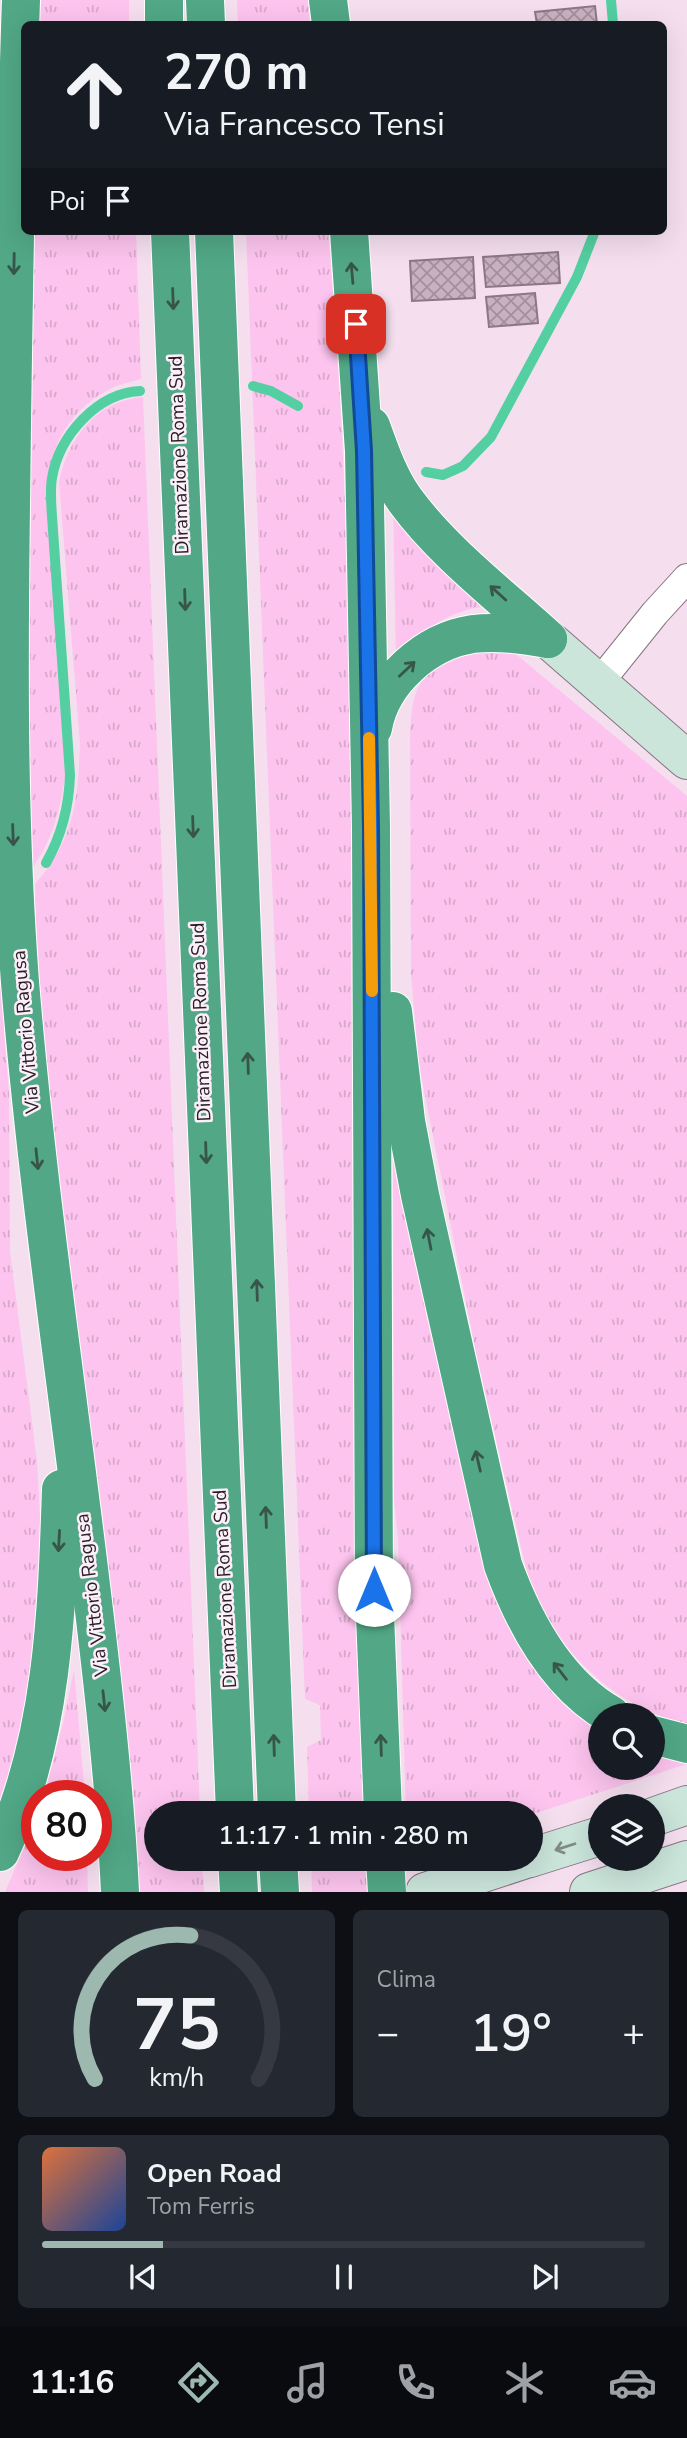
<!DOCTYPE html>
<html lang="it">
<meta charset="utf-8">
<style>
:root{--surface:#171b24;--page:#242831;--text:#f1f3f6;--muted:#9ea1a6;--line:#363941;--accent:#9db8af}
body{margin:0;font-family:"Nunito Sans",sans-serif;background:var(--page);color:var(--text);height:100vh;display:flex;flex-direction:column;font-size:26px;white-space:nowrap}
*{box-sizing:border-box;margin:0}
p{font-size:23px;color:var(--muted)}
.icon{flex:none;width:38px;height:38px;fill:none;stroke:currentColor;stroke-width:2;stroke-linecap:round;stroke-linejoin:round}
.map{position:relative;height:1892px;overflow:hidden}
.drawer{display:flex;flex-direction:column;gap:18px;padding:18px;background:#0d0f14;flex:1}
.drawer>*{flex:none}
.top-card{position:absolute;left:21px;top:21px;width:646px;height:214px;border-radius:10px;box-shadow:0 7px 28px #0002;background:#171b24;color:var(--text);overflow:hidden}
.tools{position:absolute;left:588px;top:1703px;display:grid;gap:14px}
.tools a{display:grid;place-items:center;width:77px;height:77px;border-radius:50%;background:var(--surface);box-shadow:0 7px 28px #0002;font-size:35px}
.speed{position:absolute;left:21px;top:1780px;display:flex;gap:14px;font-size:35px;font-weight:700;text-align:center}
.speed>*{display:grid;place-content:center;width:91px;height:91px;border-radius:50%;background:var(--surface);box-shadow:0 7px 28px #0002;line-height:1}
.speed .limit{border:10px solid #d22;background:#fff;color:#111}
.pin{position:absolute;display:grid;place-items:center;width:60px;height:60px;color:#fff;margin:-30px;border-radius:14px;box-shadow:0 4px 10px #0006}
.me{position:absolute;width:77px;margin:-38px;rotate:0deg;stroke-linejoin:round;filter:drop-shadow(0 0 5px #0008)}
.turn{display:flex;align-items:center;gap:24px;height:147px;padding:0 28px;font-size:32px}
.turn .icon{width:91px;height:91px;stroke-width:2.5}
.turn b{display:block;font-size:49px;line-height:60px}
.then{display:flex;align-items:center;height:66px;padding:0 28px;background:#0003;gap:14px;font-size:26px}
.big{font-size:52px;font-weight:600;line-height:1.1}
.drawer .card{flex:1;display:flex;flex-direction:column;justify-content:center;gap:10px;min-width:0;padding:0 24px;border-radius:10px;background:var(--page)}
.drawer .dial{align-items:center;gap:0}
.dial svg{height:182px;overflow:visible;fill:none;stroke:var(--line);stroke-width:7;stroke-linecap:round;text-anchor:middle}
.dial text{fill:var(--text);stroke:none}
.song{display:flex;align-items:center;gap:21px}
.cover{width:84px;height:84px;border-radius:10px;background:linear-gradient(135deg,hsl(20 70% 55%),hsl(220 70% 35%))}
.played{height:7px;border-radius:4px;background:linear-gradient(90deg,var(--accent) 20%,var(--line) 20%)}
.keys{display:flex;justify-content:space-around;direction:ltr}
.heat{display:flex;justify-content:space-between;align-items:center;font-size:38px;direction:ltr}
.drawer .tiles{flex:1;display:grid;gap:18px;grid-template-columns:1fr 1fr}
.card:last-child{grid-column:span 2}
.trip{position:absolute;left:144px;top:1801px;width:399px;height:70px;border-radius:35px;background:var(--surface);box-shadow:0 7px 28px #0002;font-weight:600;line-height:70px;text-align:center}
.tabs{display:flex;height:112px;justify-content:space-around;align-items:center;background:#090b0e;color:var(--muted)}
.tabs .icon{width:49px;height:49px}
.tabs .active{color:var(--accent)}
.tabs b{font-size:32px;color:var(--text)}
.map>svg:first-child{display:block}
</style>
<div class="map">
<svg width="687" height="1892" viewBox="0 0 687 1892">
<defs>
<pattern id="grass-tufts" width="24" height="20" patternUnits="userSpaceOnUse" patternTransform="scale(1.75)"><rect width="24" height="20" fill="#fcc4ee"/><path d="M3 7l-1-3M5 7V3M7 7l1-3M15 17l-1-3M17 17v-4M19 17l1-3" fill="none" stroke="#d8a8cc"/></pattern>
<pattern id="building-cross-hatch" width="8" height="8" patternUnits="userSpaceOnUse" patternTransform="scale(1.75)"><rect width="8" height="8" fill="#c8b2c2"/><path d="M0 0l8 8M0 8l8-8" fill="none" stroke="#a2909d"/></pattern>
</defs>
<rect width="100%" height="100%" fill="#f5dfef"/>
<g fill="url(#grass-tufts)">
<rect x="39" y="0" width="90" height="24"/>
<polygon points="237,0 308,0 310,24 238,24"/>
<path d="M33,231h103l5,148c-10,3 -22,5 -31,10 -38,19 -57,52 -63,92l18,295c-5,35 -13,66 -35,95l-3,-315z"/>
<path d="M246,231h82c24,264 23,530 24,795 1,210 4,420 6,630l6,157h-55l-2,-66 14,-7 -1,-35 -15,-6z"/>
<path d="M143,397l57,1416h-44v45l46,1 2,33h-64c-16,-191 -39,-382 -63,-572 -18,-145 -40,-290 -42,-436 39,-44 43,-83 45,-140l-21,-262c9,-44 37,-81 84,-85z"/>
<path d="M393,498l89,109c-38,5 -62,26 -86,55z"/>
<path d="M512,651l175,145v928c-78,-18 -142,-83 -162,-160l-48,-206 -58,-293 -8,-91 -1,-238c2,-44 5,-50 35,-82z"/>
<polygon points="0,975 9,1095 10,1251 37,1461 42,1555 40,1656 0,1822"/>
<polygon points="393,1148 488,1553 600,1728 600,1768 653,1768 653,1750 687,1760 687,1764 530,1815 530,1813 406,1813 398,1539 394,1499"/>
<polygon points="74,1670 85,1795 44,1795 63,1724"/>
<polygon points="37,1818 37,1855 87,1855 88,1892 5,1892"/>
<polygon points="311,1859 365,1859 367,1892 312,1892"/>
</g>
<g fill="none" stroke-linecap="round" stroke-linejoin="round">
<g stroke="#53cfa1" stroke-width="10">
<polyline points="611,0 613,24"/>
<polyline points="253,386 271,391 298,406"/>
<polyline points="426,472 443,475 463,466 491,437 577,277 595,231"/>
<path d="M46,863c16,-28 23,-56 24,-88l-18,-259c-1,-13 -2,-26 0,-38 7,-42 45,-85 88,-87"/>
</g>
</g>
<g fill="url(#building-cross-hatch)" stroke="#8c7786" stroke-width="2">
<polygon points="595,6 597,24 537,24 535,12"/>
<polygon points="558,252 560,283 486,287 483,257"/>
<polygon points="473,257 475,298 412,301 410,261"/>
<polygon points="535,293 538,323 489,327 486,297"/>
</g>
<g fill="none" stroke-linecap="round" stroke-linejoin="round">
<defs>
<polyline id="street" points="598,684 655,613 687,578"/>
<g id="secondary">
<polyline points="548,639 687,760"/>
<polyline points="653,1817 687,1805"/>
<polyline points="530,1858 600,1836"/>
<polyline points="425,1892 529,1858"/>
<polyline points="589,1892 687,1860"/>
</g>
<g id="highway">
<path d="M21,0c-6,168 -8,337 -10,505 -2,159 -3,318 9,477 18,219 52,436 77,654 10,85 19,170 23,256"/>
<polyline points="164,0 164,24"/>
<polyline points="205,0 206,24"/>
<polyline points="328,0 331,24"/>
<polyline points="170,231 235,1813"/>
<polyline points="214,231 277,1813"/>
<polyline points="349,231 364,451 371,828 374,1590 383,1813"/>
<path d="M371,426c9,25 18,52 34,74 38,52 96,96 143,139"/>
<path d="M373,728c8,-47 53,-87 100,-94 25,-3 51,1 75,5"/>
<path d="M393,1011l13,110 14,74 83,370c21,58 54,119 108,150"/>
<polyline points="653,1735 687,1744"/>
<path d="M0,1852c53,-112 57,-241 61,-363"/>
<polyline points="237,1858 239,1892"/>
<polyline points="278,1858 280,1892"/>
<polyline points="385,1858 387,1892"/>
</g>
</defs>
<use href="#street" stroke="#877382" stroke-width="30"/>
<use href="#secondary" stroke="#877382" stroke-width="40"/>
<use href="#highway" stroke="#fff" stroke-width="40"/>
<use href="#street" stroke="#fff" stroke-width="28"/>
<use href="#secondary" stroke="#cbe5db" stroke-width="38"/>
<use href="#highway" stroke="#51a786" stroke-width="38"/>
</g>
<defs><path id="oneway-shaft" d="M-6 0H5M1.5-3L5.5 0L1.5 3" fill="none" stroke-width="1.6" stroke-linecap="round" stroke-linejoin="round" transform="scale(1.75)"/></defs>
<g stroke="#38554b">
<use href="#oneway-shaft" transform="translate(14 264) rotate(91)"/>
<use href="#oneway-shaft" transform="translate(352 273) rotate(-95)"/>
<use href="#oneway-shaft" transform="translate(173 299) rotate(88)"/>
<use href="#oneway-shaft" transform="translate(498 593) rotate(-138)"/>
<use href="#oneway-shaft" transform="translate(185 600) rotate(88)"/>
<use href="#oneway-shaft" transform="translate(407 669) rotate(-43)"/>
<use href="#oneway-shaft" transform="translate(193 827) rotate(88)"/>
<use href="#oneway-shaft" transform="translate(13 835) rotate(88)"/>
<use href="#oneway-shaft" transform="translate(248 1063) rotate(-92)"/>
<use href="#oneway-shaft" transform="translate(206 1153) rotate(88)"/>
<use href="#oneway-shaft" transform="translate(37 1159) rotate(84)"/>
<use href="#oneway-shaft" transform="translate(429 1239) rotate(-101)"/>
<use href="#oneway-shaft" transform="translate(257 1290) rotate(-92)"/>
<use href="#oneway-shaft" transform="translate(478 1461) rotate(-103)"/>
<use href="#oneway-shaft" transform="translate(266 1517) rotate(-92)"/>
<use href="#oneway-shaft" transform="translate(59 1541) rotate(93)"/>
<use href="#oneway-shaft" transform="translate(560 1671) rotate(-128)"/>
<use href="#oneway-shaft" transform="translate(104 1701) rotate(84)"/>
<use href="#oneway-shaft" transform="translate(274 1745) rotate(-92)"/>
<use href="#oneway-shaft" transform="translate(381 1745) rotate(-92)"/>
</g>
<use stroke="#818c89" href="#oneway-shaft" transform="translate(565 1847) rotate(162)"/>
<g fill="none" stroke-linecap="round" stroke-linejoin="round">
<defs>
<polyline id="route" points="356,324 364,451 371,828 374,1590"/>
</defs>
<use href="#route" stroke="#114b97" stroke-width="18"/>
<use href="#route" stroke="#1a73e8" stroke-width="12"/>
<polyline stroke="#f59e0b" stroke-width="12" points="369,738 372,991"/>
</g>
<g text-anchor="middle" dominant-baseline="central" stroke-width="5" stroke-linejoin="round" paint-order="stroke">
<g font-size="19" fill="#271f24" stroke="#fdeff9">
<text transform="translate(179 455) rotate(-92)">Diramazione Roma Sud</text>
<text transform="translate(201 1022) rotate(-92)">Diramazione Roma Sud</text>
<text transform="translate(26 1032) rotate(-95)">Via Vittorio Ragusa</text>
<text transform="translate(225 1589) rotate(-93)">Diramazione Roma Sud</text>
<text transform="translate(92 1595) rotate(-97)">Via Vittorio Ragusa</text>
</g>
</g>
</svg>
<div class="tools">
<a><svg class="icon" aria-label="search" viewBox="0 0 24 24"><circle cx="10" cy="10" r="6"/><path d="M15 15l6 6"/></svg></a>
<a><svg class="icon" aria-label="layers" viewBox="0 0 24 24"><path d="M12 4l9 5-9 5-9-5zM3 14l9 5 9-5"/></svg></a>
</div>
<div class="speed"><div class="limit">80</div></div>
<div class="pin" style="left:356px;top:324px;background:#d93025"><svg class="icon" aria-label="arrive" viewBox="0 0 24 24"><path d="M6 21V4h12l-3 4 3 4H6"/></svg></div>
<svg class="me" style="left:374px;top:1590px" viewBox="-20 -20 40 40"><circle r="19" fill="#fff"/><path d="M0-13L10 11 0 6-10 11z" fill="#1a73e8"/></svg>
<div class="trip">11:17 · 1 min · 280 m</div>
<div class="top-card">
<div class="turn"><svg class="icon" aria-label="ahead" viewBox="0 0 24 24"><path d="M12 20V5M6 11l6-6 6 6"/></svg><div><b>270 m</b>Via Francesco Tensi</div></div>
<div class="then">Poi<svg class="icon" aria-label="arrive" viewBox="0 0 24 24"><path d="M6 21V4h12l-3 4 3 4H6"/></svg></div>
</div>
</div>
<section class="drawer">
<div class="tiles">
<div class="card dial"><svg viewBox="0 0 100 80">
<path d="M14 69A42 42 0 1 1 86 69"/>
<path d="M14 69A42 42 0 0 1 56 6" stroke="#9db8af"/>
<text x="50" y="56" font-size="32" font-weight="700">75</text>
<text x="50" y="72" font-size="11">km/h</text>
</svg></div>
<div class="card"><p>Clima</p>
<div class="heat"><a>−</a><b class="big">19°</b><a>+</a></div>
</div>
<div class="card">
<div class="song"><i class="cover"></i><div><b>Open Road</b><p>Tom Ferris</p></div></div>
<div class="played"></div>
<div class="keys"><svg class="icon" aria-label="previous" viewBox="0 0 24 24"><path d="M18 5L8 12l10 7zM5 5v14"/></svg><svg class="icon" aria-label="pause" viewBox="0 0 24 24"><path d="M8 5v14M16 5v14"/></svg><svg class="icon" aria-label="next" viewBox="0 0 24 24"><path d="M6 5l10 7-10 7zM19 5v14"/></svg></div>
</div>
</div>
</section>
<nav class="tabs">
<b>11:16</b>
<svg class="icon active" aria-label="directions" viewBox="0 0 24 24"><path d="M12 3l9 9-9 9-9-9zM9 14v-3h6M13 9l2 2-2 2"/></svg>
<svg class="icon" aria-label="music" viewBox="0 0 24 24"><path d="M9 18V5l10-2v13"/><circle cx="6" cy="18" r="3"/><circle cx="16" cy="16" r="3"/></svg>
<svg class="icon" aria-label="phone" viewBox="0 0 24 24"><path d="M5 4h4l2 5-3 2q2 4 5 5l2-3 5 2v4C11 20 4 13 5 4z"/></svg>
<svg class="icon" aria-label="climate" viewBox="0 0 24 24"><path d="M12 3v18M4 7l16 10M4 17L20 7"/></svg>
<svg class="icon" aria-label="car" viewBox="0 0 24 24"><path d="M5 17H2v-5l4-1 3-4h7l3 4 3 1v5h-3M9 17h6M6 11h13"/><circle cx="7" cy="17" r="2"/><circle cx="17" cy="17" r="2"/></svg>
</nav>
